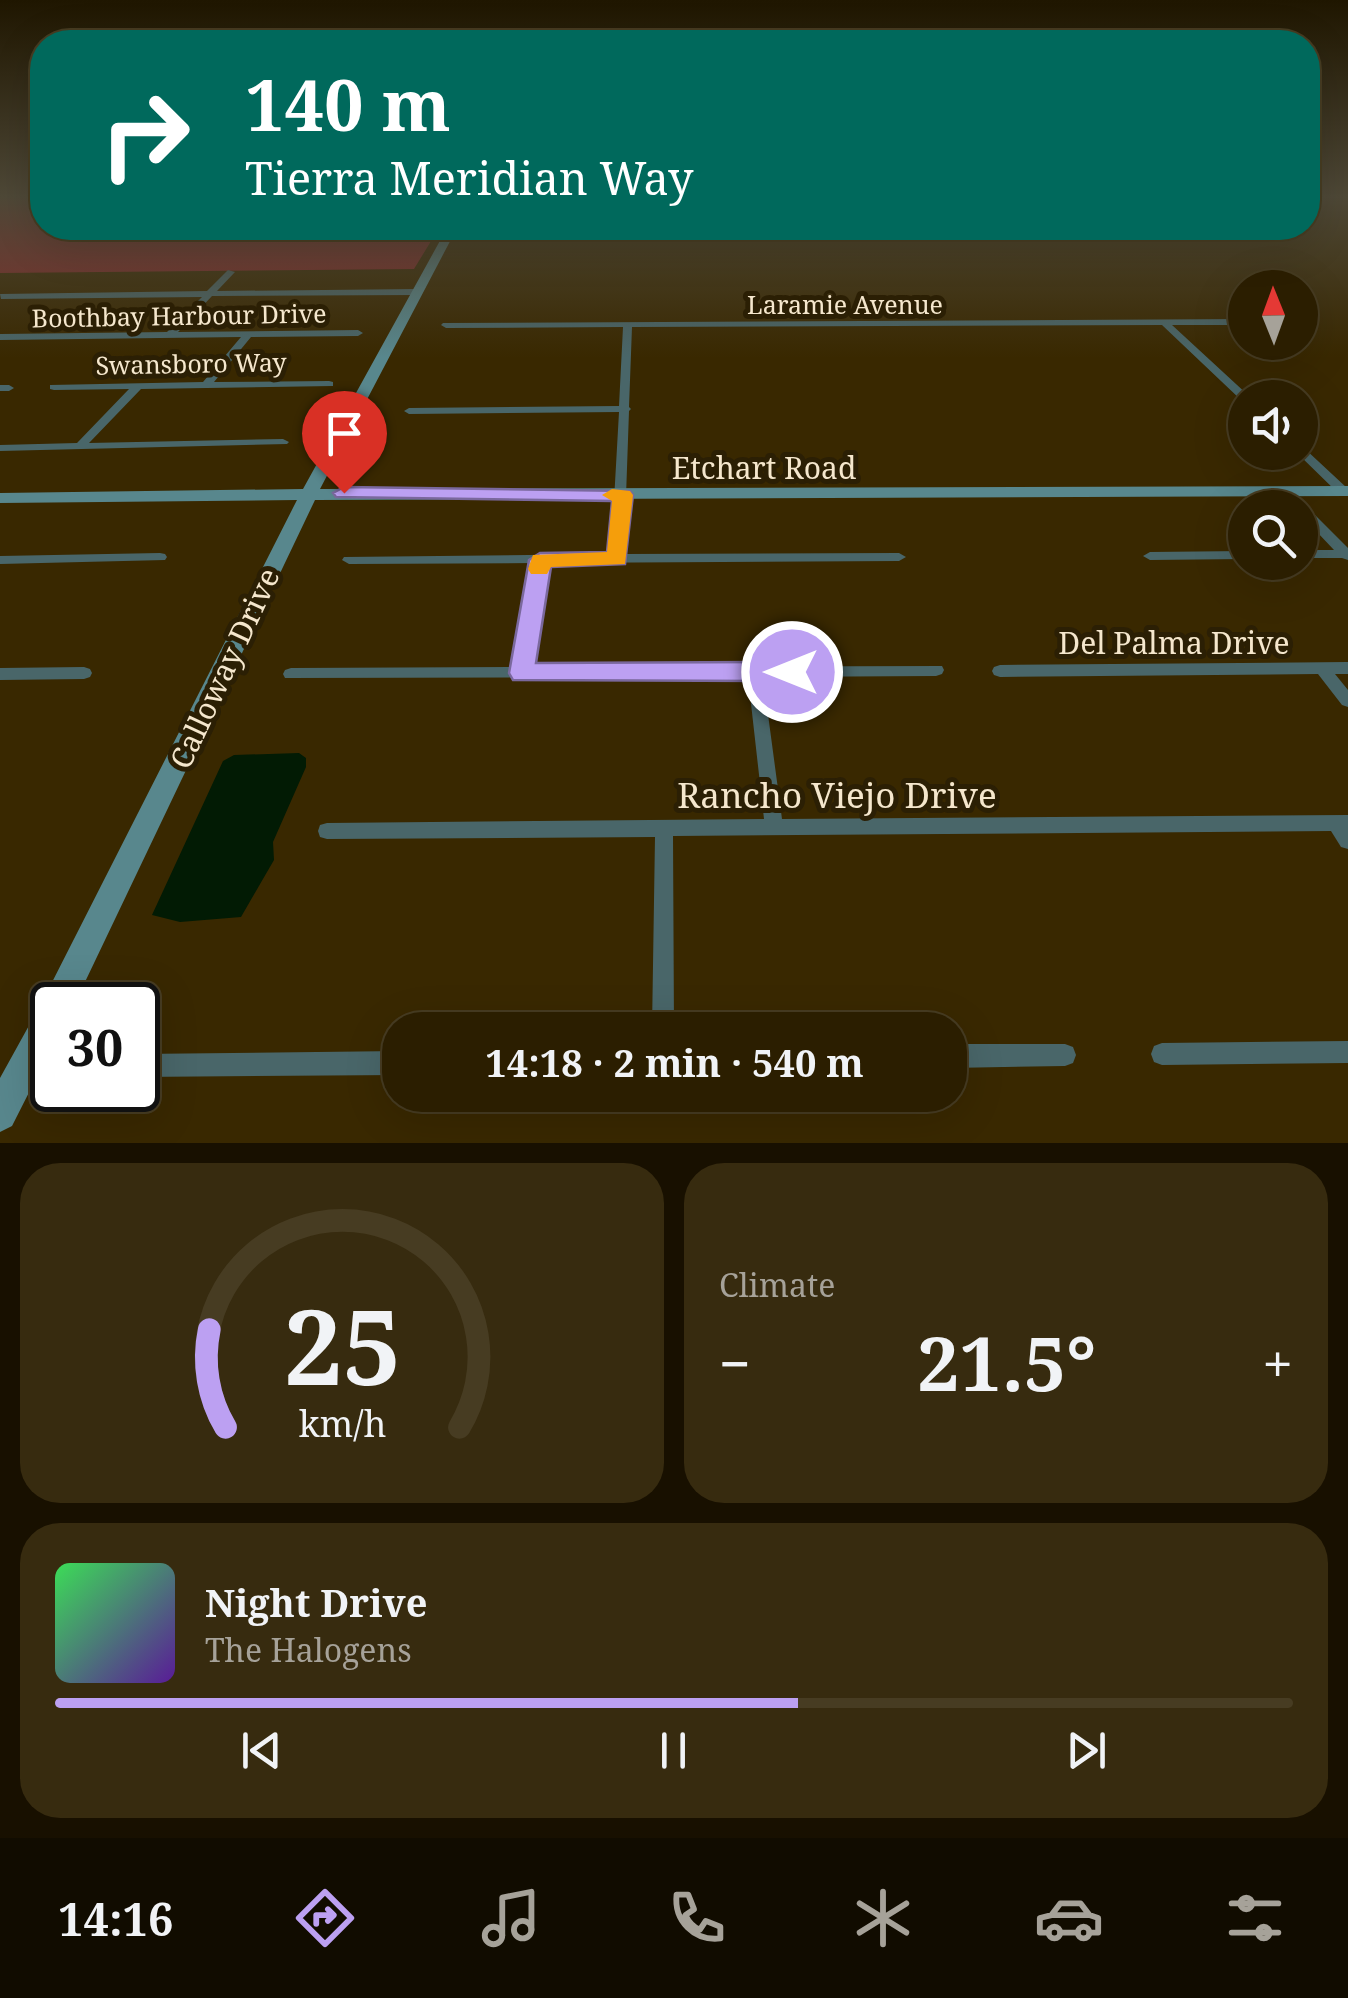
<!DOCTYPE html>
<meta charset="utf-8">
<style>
:root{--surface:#2b1e00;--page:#372b0f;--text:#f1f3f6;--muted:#a6a299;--line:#473c22;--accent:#bca0f2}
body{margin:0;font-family:"Noto Serif",serif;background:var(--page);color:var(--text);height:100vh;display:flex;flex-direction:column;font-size:38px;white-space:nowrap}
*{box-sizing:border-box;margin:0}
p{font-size:32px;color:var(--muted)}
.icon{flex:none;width:55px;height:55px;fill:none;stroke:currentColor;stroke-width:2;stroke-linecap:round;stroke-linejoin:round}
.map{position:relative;height:1143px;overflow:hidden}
.drawer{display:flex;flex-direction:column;gap:20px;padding:20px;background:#181000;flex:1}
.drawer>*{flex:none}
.banner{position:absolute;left:30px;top:30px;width:1290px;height:210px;border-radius:40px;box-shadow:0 10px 40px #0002,0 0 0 2px var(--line);background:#00695c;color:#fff;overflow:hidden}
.needle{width:65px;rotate:359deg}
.buttons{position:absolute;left:1228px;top:270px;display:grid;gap:20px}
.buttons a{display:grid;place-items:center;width:90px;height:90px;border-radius:50%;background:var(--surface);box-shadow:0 10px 40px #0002,0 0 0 2px var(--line);font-size:50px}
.speed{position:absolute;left:30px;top:982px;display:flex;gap:20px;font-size:50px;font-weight:700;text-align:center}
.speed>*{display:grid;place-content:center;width:130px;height:130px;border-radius:50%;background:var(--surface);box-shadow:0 10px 40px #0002,0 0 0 2px var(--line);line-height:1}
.speed .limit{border:5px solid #111;border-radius:15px;background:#fff;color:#111}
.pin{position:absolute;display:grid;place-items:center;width:85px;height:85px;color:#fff;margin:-102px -42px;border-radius:50% 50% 50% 0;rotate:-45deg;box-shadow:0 0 10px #0007}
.pin .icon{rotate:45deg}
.me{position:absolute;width:110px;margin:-55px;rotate:270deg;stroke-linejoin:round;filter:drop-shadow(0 0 8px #0008)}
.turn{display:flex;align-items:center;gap:35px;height:210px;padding:0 50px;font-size:45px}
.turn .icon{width:130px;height:130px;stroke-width:2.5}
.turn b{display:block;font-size:70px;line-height:85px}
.big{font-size:75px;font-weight:700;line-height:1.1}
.drawer .card{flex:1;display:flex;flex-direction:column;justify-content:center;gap:15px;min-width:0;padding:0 35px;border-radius:40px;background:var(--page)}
.drawer .dial{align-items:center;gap:0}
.dial svg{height:260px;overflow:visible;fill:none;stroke:var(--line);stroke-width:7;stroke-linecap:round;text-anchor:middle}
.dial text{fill:var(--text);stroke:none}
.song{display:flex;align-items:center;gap:30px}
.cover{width:120px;height:120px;border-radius:15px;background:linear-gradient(135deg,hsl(130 70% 55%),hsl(270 70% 35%))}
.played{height:10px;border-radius:5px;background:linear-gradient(90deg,var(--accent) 60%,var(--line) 60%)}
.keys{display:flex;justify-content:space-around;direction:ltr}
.heat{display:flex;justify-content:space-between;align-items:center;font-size:55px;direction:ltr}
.drawer .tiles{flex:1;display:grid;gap:20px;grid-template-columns:1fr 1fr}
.card:last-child{grid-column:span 2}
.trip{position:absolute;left:382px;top:1012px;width:585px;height:100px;border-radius:40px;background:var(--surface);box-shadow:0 10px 40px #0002,0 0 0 2px var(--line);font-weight:700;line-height:100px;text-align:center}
.menu{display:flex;height:160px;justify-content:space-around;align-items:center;background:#110c00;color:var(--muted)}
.menu .icon{width:70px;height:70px}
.menu .active{color:var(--accent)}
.menu b{font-size:45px;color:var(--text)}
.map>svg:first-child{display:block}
</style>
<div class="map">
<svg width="1348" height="1143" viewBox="0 0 1348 1143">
<rect width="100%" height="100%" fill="#392800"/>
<polygon fill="#872a2a" points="0,198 42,198 42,228 439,228 414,269 0,273"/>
<polygon fill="#021b04" points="299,753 306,758 306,767 273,842 274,860 241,917 180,922 152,915 223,761 234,755"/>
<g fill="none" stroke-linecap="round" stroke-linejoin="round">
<g fill="#496669" fill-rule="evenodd">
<polygon points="228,270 235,272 217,291 416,289 420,292 416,295 212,296 178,332 358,330 363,333 358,336 251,337 214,382 329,381 333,382 333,386 141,389 89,443 283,439 289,442 287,444 0,451 0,445 77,443 129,389 54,390 50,389 50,385 203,382 241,337 0,340 0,334 167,332 202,297 1,299 0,294 207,291"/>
<polygon points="1245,319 1245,325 1172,325 1249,396 1250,398 1245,398 1245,401 1241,400 1162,325 632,327 629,407 631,409 629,411 624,554 899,553 906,557 899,561 547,563 531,667 942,666 944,670 942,674 936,676 763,677 782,819 1348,815 1348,849 1341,847 1331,831 673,836 674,1030 652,1030 655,837 327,839 320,837 318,831 320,825 327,823 764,819 748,677 285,678 283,674 285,670 291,668 515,667 534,563 349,564 342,560 344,557 611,554 619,412 409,414 404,411 409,408 619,406 623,327 446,328 441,325 443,323"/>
<polygon points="0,385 9,385 14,388 9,391 0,391"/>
<polygon points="1300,447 1304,448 1347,488 1347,494 1339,494 1296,452 1300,452"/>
<polygon points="1284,487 1288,488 1348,548 1348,560 1342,558 1300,558 1300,550 1334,550 1300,514 1300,508 1293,508 1280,494 1278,491 1280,488"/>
<polygon points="1245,551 1245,559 1150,560 1143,556 1150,552"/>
<polygon points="160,553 165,554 167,557 165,560 0,564 0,556"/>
<polygon points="1348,662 1348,674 1335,674 1348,690 1348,707 1342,705 1318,674 1000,677 994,675 992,671 994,667 1000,665"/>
<polygon points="84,667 90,669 92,673 90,677 84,679 0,680 0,668"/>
<polygon points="1348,1041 1348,1063 1162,1065 1154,1062 1151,1054 1154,1046 1162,1043"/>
<polygon points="950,1044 1065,1044 1073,1047 1076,1055 1073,1063 1065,1066 950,1068"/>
<polygon points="400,1051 400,1075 138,1077 138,1054"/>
<polygon points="26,1055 52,1056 52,1078 26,1079 18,1075 14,1067 18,1059"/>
</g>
<polygon fill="#58878d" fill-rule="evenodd" points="447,228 457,228 320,489 1348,486 1348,496 315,500 74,1005 52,1005 52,1047 12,1126 0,1132 0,1078 42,1002 297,500 0,503 0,493 303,489"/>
</g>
<linearGradient id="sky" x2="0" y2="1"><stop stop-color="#1f1600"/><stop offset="0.55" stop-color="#4e4837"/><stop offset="1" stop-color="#4e4837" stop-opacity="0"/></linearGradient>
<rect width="1348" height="358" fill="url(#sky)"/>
<polygon fill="#bca0f2" stroke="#7a689d" stroke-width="2.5" points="344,487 630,491 633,495 625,564 551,567 536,663 792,662 801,665 804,672 801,678 792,681 513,680 509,673 529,560 540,553 607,552 612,501 336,497 333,493"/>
<polygon fill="#f59e0b" points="612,489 630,491 633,495 625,564 551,567 547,574 531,574 528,569 533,555 607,552 612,501 602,495"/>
<g text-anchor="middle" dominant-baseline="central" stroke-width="10" stroke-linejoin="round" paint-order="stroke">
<g font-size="25" fill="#f5e7cd" stroke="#2b1f04">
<text x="845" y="304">Laramie Avenue</text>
<text transform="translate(179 315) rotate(-1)">Boothbay Harbour Drive</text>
<text transform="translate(191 363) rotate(-1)">Swansboro Way</text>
</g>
<g font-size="30" fill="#f5e7cd" stroke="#2b1f04">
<text x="764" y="467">Etchart Road</text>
<text x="1174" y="642">Del Palma Drive</text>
<text transform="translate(224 668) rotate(-65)">Calloway Drive</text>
</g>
<g font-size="35" fill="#f5e7cd" stroke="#2b1f04">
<text x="837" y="794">Rancho Viejo Drive</text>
</g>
</g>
</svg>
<div class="buttons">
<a><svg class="needle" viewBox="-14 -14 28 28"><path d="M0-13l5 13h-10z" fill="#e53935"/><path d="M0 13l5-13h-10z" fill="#a6a299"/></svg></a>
<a><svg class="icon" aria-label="sound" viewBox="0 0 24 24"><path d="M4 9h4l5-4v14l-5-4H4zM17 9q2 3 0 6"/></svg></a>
<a><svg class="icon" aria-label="search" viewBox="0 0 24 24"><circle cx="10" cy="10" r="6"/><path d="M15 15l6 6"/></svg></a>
</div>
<div class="speed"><div class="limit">30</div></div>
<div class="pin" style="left:344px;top:493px;background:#d93025"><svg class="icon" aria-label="arrive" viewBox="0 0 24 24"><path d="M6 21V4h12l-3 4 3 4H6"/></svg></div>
<svg class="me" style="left:792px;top:672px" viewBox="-20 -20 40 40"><circle r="17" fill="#bca0f2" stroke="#fff" stroke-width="3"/><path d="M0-11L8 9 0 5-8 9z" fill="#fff"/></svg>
<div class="trip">14:18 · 2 min · 540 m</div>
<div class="banner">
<div class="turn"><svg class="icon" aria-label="right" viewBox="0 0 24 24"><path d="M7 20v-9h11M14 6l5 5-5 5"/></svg><div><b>140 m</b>Tierra Meridian Way</div></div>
</div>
</div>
<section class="drawer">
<div class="tiles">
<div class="card dial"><svg viewBox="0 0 100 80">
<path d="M14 69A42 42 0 1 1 86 69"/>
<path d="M14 69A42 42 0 0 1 9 39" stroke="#bca0f2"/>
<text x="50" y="56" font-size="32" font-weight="700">25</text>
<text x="50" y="72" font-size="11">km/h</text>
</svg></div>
<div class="card"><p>Climate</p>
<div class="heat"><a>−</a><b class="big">21.5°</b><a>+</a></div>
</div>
<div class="card">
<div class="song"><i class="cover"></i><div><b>Night Drive</b><p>The Halogens</p></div></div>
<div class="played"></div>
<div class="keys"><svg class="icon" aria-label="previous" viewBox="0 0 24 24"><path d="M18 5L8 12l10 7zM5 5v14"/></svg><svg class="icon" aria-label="pause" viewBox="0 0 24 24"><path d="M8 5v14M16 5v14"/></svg><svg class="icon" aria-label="next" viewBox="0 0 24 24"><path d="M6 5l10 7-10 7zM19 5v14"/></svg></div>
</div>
</div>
</section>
<nav class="menu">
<b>14:16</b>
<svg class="icon active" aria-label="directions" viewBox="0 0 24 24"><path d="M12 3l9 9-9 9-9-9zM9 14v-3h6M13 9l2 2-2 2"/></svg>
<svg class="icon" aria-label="music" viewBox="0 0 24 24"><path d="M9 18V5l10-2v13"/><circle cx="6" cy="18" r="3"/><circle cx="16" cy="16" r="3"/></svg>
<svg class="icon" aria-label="phone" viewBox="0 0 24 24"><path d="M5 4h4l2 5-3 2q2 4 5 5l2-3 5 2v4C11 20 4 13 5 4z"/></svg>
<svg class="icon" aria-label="climate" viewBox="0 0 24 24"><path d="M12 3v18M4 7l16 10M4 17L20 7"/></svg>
<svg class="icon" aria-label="car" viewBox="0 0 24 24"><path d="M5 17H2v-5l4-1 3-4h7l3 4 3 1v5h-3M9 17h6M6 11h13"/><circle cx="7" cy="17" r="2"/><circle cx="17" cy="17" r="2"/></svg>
<svg class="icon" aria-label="filters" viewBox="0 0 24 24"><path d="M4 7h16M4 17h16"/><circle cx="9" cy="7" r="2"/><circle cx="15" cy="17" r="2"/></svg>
</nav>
